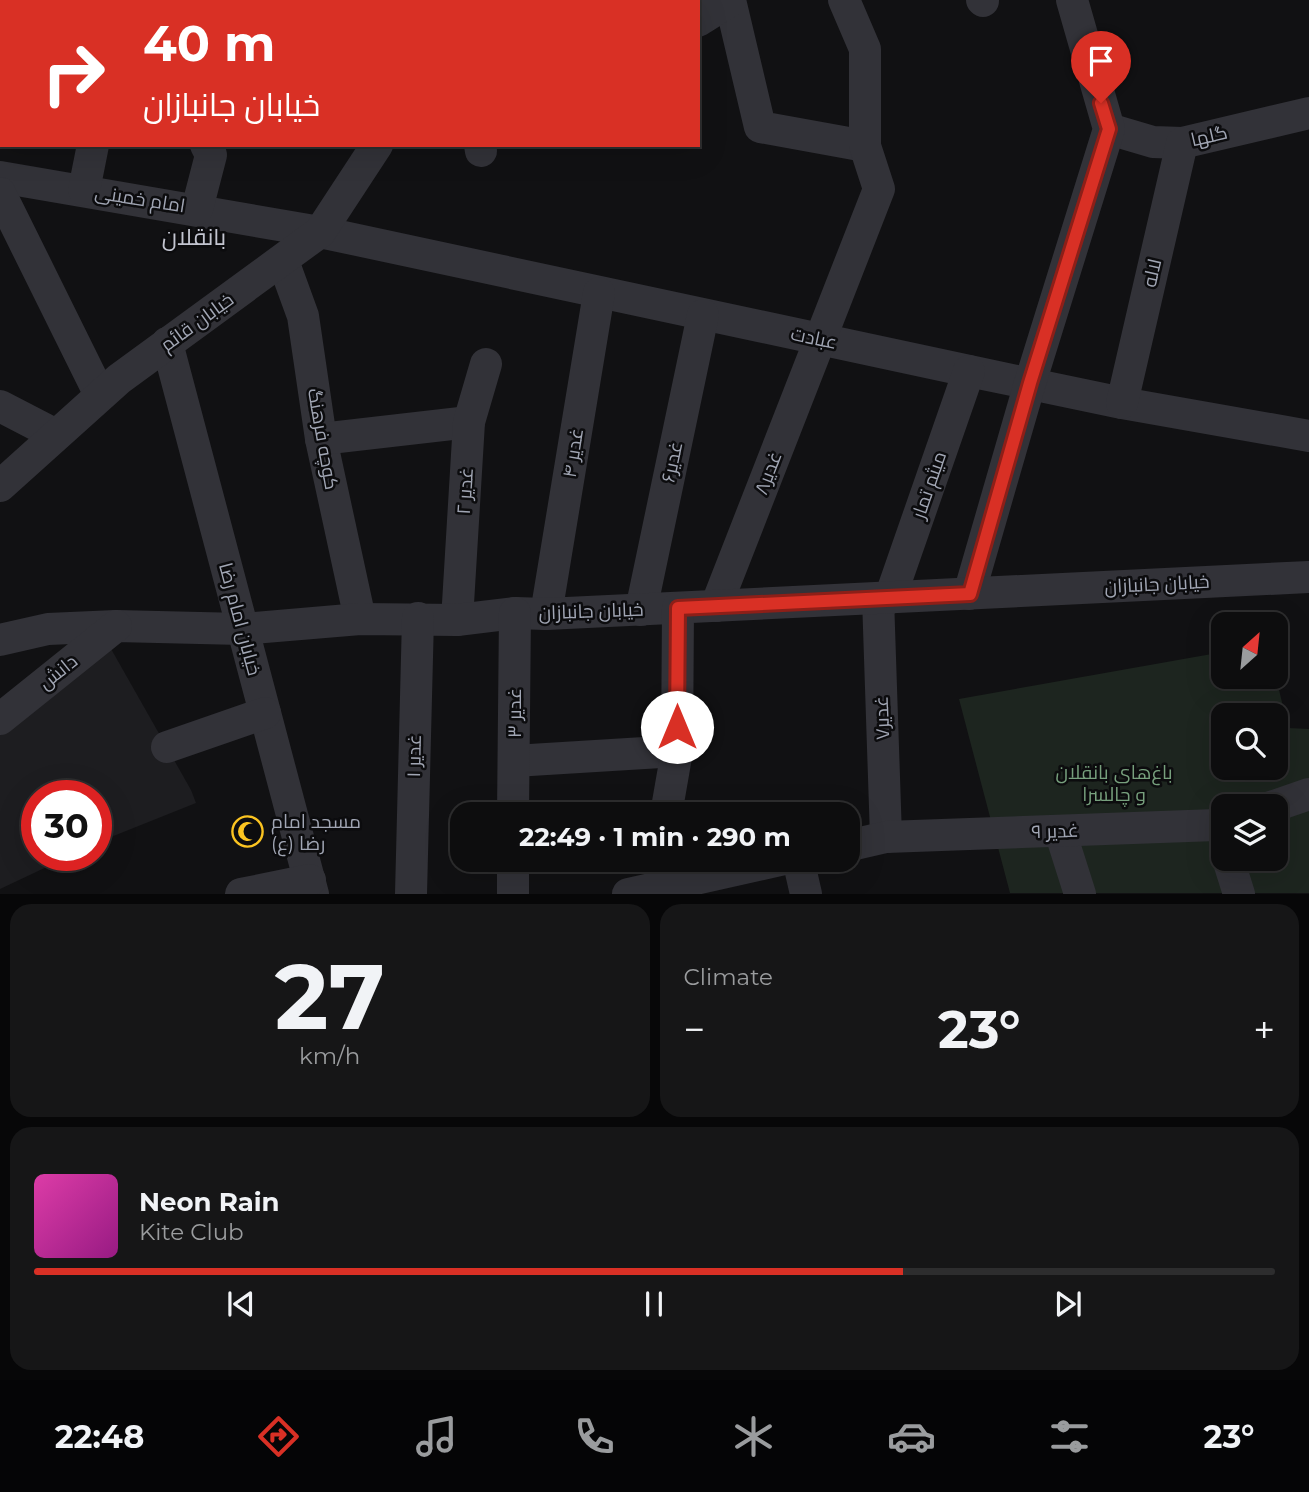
<!DOCTYPE html>
<meta charset="utf-8">
<style>
:root{--surface:#0d0d0e;--page:#161617;--text:#f1f3f6;--muted:#9a9c9e;--line:#2d2d2e;--accent:#d93025}
body{margin:0;font-family:Montserrat,Cairo,sans-serif;background:var(--page);color:var(--text);height:100vh;display:flex;flex-direction:column;font-size:26px;white-space:nowrap}
*{box-sizing:border-box;margin:0}
p{font-size:23px;color:var(--muted)}
.icon{flex:none;width:38px;height:38px;fill:none;stroke:currentColor;stroke-width:2;stroke-linecap:round;stroke-linejoin:round}
.map{position:relative;height:894px;overflow:hidden}
.sheet{display:flex;flex-direction:column;gap:10px;padding:10px;background:#070708;flex:1}
.sheet>*{flex:none}
.banner{position:absolute;left:0px;top:0px;width:700px;height:147px;box-shadow:0 7px 28px #0002,0 0 0 2px var(--line);background:#d93025;color:#fff;overflow:hidden}
.needle{width:46px;rotate:27deg}
.buttons{position:absolute;left:1211px;top:612px;display:grid;gap:14px}
.buttons a{display:grid;place-items:center;width:77px;height:77px;border-radius:14px;background:var(--surface);box-shadow:0 7px 28px #0002,0 0 0 2px var(--line);font-size:35px}
.speed{position:absolute;left:21px;top:780px;display:flex;gap:14px;font-size:35px;font-weight:700;text-align:center}
.speed>*{display:grid;place-content:center;width:91px;height:91px;border-radius:50%;background:var(--surface);box-shadow:0 7px 28px #0002,0 0 0 2px var(--line);line-height:1}
.speed .limit{border:10px solid #d22;background:#fff;color:#111}
.pin{position:absolute;display:grid;place-items:center;width:60px;height:60px;color:#fff;margin:-72px -30px;border-radius:50% 50% 50% 0;rotate:-45deg;box-shadow:0 0 7px #0007}
.pin .icon{rotate:45deg}
.me{position:absolute;width:77px;margin:-38px;rotate:0deg;stroke-linejoin:round;filter:drop-shadow(0 0 5px #0008)}
.turn{display:flex;align-items:center;gap:24px;height:147px;padding:0 28px;font-size:32px}
.turn .icon{width:91px;height:91px;stroke-width:2.5}
.turn b{display:block;font-size:49px;line-height:60px}
.big{font-size:52px;font-weight:700;line-height:1.1}
.sheet .tile{flex:1;display:flex;flex-direction:column;justify-content:center;gap:10px;min-width:0;padding:0 24px;border-radius:21px;background:var(--page)}
.sheet .dial{align-items:center;gap:0}
.dial b{font-size:91px;line-height:1}
.song{display:flex;align-items:center;gap:21px}
.cover{width:84px;height:84px;border-radius:10px;background:linear-gradient(135deg,hsl(320 70% 55%),hsl(310 70% 35%))}
.played{height:7px;border-radius:4px;background:linear-gradient(90deg,var(--accent) 70%,var(--line) 70%)}
.keys{display:flex;justify-content:space-around;direction:ltr}
.heat{display:flex;justify-content:space-between;align-items:center;font-size:38px;direction:ltr}
.sheet .tiles{flex:1;display:grid;gap:10px;grid-template-columns:1fr 1fr}
.tile:last-child{grid-column:span 2}
.trip{position:absolute;left:450px;top:802px;width:410px;height:70px;border-radius:21px;background:var(--surface);box-shadow:0 7px 28px #0002,0 0 0 2px var(--line);font-weight:700;line-height:70px;text-align:center}
.tabs{display:flex;height:112px;justify-content:space-around;align-items:center;background:#050506;color:var(--muted)}
.tabs .icon{width:49px;height:49px}
.tabs .current{color:var(--accent)}
.tabs b{font-size:32px;color:var(--text)}
.map>svg:first-child{display:block}
</style>
<div class="map">
<svg width="1309" height="894" viewBox="0 0 1309 894">
<rect width="100%" height="100%" fill="#111113"/>
<polygon fill="#1d1d20" points="106,640 191,790 196,803 96,843 96,796 37,796 37,856 70,856 0,889 0,724"/>
<path fill="#1d251f" fill-rule="evenodd" d="M1223,652v25h53l12,51 21,1v164h-299l-51,-194zM1223,716h53v52h-53zM1223,807h53v52h-53z"/>
<g fill="none" stroke-linecap="round" stroke-linejoin="round">
<g stroke="#323238" stroke-width="32">
<polyline points="133,0 134,2"/>
<polyline points="240,0 240,2"/>
<polyline points="333,0 334,2"/>
<polyline points="452,0 453,2"/>
<polyline points="730,0 760,127 865,146"/>
<polyline points="982,0 983,1"/>
<polyline points="533,2 536,0"/>
<polyline points="698,21 730,1"/>
<polyline points="1109,129 1153,142 1182,143 1309,113"/>
<polyline points="480,145 481,151"/>
<polyline points="0,177 320,232 969,371 1122,403 1309,436"/>
<polyline points="84,190 93,145"/>
<polyline points="0,193 100,395"/>
<polyline points="197,209 211,155 206,145"/>
<polyline points="283,261 303,316 321,439 360,619"/>
<polyline points="167,343 313,894"/>
<polyline points="1122,403 1182,143"/>
<polyline points="0,406 56,435"/>
<polyline points="321,439 469,422"/>
<polyline points="0,486 119,379 320,232 377,145"/>
<polyline points="969,594 1030,383 1109,129 1072,0"/>
<polyline points="878,598 886,837"/>
<polyline points="890,598 969,371"/>
<polyline points="716,606 879,189 865,146 865,49 844,0"/>
<polyline points="641,610 703,315"/>
<polyline points="546,614 599,293"/>
<polyline points="457,620 469,422 486,364"/>
<polyline points="0,640 48,629 116,626 242,629 360,619 457,620 515,613 546,614 1309,577"/>
<polyline points="0,719 116,626"/>
<polyline points="167,747 265,713"/>
<polyline points="514,761 677,751"/>
<polyline points="1271,807 1309,794"/>
<polyline points="513,814 515,613"/>
<polyline points="666,814 677,751 678,608"/>
<polyline points="1060,831 1080,894"/>
<polyline points="847,846 886,837 1216,825 1223,822"/>
<polyline points="798,859 806,894"/>
<polyline points="1228,859 1239,894"/>
<polyline points="241,894 310,880"/>
<polyline points="411,894 418,618"/>
<polyline points="513,894 513,859"/>
<polyline points="628,894 785,859"/>
</g>
</g>
<g fill="none" stroke-linecap="round" stroke-linejoin="round">
<defs>
<polyline id="route" points="677,727 678,608 970,594 1030,383 1109,129 1101,103"/>
</defs>
<use href="#route" stroke="#8d1f18" stroke-width="18"/>
<use href="#route" stroke="#d93025" stroke-width="12"/>
</g>
<defs>
<symbol id="mosque-ring" viewBox="-11 -11 22 22"><circle r="9.5" fill="#0c0c0e" stroke="#fbc421" stroke-width="1.5"/><path d="M3.5-4.9A6 6 0 1 0 3.5 4.9A5 5 0 1 1 3.5-4.9Z" fill="#fbc421"/></symbol>
</defs>
<g fill-rule="evenodd">
<use href="#mosque-ring" x="230" y="814" width="35" height="35"/>
</g>
<g text-anchor="middle" dominant-baseline="central" stroke-width="5" stroke-linejoin="round" paint-order="stroke">
<g font-size="19" fill="#a1a6b4" stroke="#0c0c0e">
<text transform="translate(1209 136) rotate(-13)">گلها</text>
<text transform="translate(140 199) rotate(9)">امام خمینی</text>
<text transform="translate(1152 273) rotate(-77)">لاله</text>
<text transform="translate(197 322) rotate(-36)">خیابان قائم</text>
<text transform="translate(814 338) rotate(12)">عبادت</text>
<text transform="translate(323 439) rotate(80)">کوچه فرهنگ</text>
<text transform="translate(573 453) rotate(-81)">غدیر ۴</text>
<text transform="translate(672 462) rotate(-78)">غدیر۶</text>
<text transform="translate(768 473) rotate(-69)">غدیر۸</text>
<text transform="translate(929 485) rotate(-71)">میثم تمار</text>
<text transform="translate(465 491) rotate(-86)">غدیر ۲</text>
<text transform="translate(1157 584) rotate(-3)">خیابان جانبازان</text>
<text transform="translate(591 611) rotate(-2)">خیابان جانبازان</text>
<text transform="translate(240 619) rotate(75)">خیابان امام رضا</text>
<text transform="translate(58 672) rotate(-39)">دانش</text>
<text transform="translate(514 713) rotate(-90)">غدیر ۳</text>
<text transform="translate(882 718) rotate(-92)">غدیر۷</text>
<text transform="translate(414 756) rotate(-89)">غدیر ۱</text>
<text transform="translate(1055 831) rotate(-2)">غدیر ۹</text>
</g>
<g font-size="19" fill="#77a07d" stroke="#0c0c0e">
<text x="1114" y="772">باغ‌های بانقلان<tspan x="1114" dy="22">و چالسرا</tspan></text>
</g>
<g font-size="19" fill="#a1a6b4" stroke="#0c0c0e" text-anchor="start">
<text x="271" y="821">مسجد امام<tspan x="271" dy="22">رضا (ع)</tspan></text>
</g>
<g font-size="23" fill="#c3c5d0" stroke="#0c0c0e">
<text x="194" y="237">بانقلان</text>
</g>
</g>
</svg>
<div class="buttons">
<a><svg class="needle" viewBox="-14 -14 28 28"><path d="M0-13l5 13h-10z" fill="#e53935"/><path d="M0 13l5-13h-10z" fill="#9a9c9e"/></svg></a>
<a><svg class="icon" aria-label="search" viewBox="0 0 24 24"><circle cx="10" cy="10" r="6"/><path d="M15 15l6 6"/></svg></a>
<a><svg class="icon" aria-label="layers" viewBox="0 0 24 24"><path d="M12 4l9 5-9 5-9-5zM3 14l9 5 9-5"/></svg></a>
</div>
<div class="speed"><div class="limit">30</div></div>
<div class="pin" style="left:1101px;top:103px;background:#d93025"><svg class="icon" aria-label="arrive" viewBox="0 0 24 24"><path d="M6 21V4h12l-3 4 3 4H6"/></svg></div>
<svg class="me" style="left:677px;top:727px" viewBox="-20 -20 40 40"><circle r="19" fill="#fff"/><path d="M0-13L10 11 0 6-10 11z" fill="#d93025"/></svg>
<div class="trip">22:49 · 1 min · 290 m</div>
<div class="banner">
<div class="turn"><svg class="icon" aria-label="right" viewBox="0 0 24 24"><path d="M7 20v-9h11M14 6l5 5-5 5"/></svg><div><b>40 m</b>خیابان جانبازان</div></div>
</div>
</div>
<section class="sheet">
<div class="tiles">
<div class="tile dial"><b>27</b><p>km/h</p></div>
<div class="tile"><p>Climate</p>
<div class="heat"><a>−</a><b class="big">23°</b><a>+</a></div>
</div>
<div class="tile">
<div class="song"><i class="cover"></i><div><b>Neon Rain</b><p>Kite Club</p></div></div>
<div class="played"></div>
<div class="keys"><svg class="icon" aria-label="previous" viewBox="0 0 24 24"><path d="M18 5L8 12l10 7zM5 5v14"/></svg><svg class="icon" aria-label="pause" viewBox="0 0 24 24"><path d="M8 5v14M16 5v14"/></svg><svg class="icon" aria-label="next" viewBox="0 0 24 24"><path d="M6 5l10 7-10 7zM19 5v14"/></svg></div>
</div>
</div>
</section>
<nav class="tabs">
<b>22:48</b>
<svg class="icon current" aria-label="directions" viewBox="0 0 24 24"><path d="M12 3l9 9-9 9-9-9zM9 14v-3h6M13 9l2 2-2 2"/></svg>
<svg class="icon" aria-label="music" viewBox="0 0 24 24"><path d="M9 18V5l10-2v13"/><circle cx="6" cy="18" r="3"/><circle cx="16" cy="16" r="3"/></svg>
<svg class="icon" aria-label="phone" viewBox="0 0 24 24"><path d="M5 4h4l2 5-3 2q2 4 5 5l2-3 5 2v4C11 20 4 13 5 4z"/></svg>
<svg class="icon" aria-label="climate" viewBox="0 0 24 24"><path d="M12 3v18M4 7l16 10M4 17L20 7"/></svg>
<svg class="icon" aria-label="car" viewBox="0 0 24 24"><path d="M5 17H2v-5l4-1 3-4h7l3 4 3 1v5h-3M9 17h6M6 11h13"/><circle cx="7" cy="17" r="2"/><circle cx="17" cy="17" r="2"/></svg>
<svg class="icon" aria-label="filters" viewBox="0 0 24 24"><path d="M4 7h16M4 17h16"/><circle cx="9" cy="7" r="2"/><circle cx="15" cy="17" r="2"/></svg>
<b>23°</b>
</nav>
